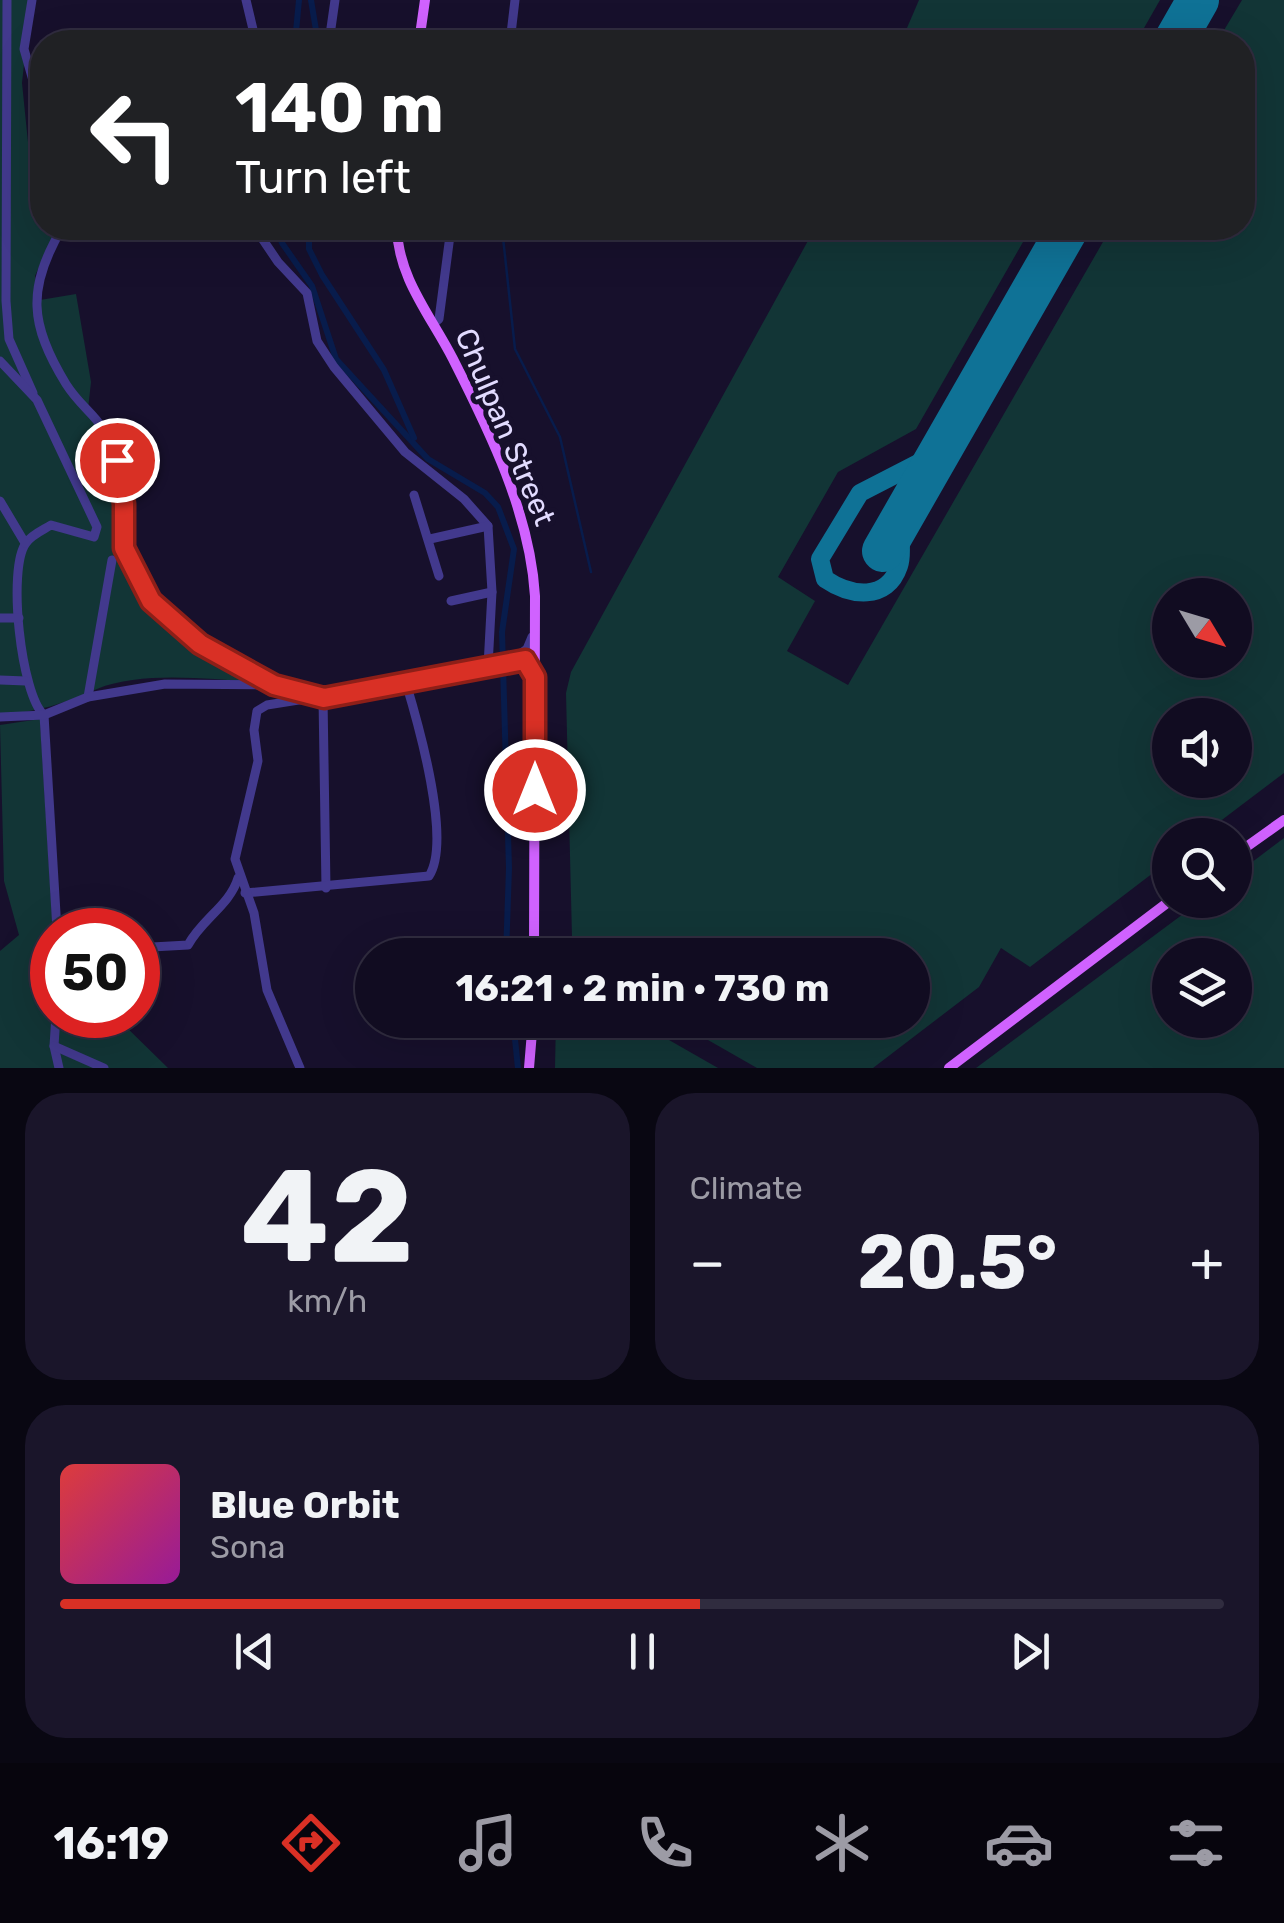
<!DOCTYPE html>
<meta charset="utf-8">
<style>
:root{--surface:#110c21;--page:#1a152a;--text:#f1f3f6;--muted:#9c9ba5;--line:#302c3f;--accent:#d93025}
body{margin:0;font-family:Rubik,sans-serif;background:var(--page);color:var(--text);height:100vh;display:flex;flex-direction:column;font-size:38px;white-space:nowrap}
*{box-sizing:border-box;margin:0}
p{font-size:32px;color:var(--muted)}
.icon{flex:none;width:55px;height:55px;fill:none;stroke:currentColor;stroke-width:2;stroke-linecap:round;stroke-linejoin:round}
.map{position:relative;height:1068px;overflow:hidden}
.drawer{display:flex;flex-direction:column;gap:25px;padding:25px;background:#090712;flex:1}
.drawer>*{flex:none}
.banner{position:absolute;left:30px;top:30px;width:1225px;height:210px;border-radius:40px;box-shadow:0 10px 40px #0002,0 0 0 2px var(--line);background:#202124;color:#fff;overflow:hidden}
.needle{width:65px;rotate:128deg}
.fabs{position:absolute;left:1152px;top:578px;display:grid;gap:20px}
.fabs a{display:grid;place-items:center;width:100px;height:100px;border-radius:50%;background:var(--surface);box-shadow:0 10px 40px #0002,0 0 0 2px var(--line);font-size:50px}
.speed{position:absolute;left:30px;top:908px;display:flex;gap:20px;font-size:50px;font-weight:700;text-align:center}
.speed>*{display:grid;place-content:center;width:130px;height:130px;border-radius:50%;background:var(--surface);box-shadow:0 10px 40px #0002,0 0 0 2px var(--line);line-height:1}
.speed .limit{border:15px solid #d22;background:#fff;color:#111}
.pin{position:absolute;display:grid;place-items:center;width:85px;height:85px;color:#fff;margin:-42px;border:5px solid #fff;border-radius:50%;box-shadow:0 2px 10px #0007}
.me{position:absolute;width:110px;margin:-55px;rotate:0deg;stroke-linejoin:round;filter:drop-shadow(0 0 8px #0008)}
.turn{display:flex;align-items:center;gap:35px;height:210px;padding:0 40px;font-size:45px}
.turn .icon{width:130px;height:130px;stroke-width:2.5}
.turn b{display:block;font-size:70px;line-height:85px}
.big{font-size:75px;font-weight:700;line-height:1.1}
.drawer .widget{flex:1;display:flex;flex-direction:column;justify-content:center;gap:15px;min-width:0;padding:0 35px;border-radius:40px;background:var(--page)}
.drawer .dial{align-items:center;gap:0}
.dial b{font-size:130px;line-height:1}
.song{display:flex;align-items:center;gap:30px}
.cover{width:120px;height:120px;border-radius:15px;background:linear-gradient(135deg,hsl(0 70% 55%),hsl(300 70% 35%))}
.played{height:10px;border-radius:5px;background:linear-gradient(90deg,var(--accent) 55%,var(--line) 55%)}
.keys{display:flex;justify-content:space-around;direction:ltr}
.heat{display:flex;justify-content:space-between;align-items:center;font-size:55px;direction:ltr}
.drawer .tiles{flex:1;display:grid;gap:25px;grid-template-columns:1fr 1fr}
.widget:last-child{grid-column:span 2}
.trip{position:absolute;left:355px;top:938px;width:575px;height:100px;border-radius:50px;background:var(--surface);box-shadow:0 10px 40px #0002,0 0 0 2px var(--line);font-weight:700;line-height:100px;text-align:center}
.tab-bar{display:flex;height:160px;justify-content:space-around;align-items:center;background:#07050d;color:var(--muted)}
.tab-bar .icon{width:70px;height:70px}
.tab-bar .current{color:var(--accent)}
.tab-bar b{font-size:45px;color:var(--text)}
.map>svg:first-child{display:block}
</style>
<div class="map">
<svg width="1284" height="1068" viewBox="0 0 1284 1068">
<rect width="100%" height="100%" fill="#17102c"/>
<g fill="#123536" fill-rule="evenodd">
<path d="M0,0h31l-9,83 8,79 12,11v55h14l-21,48 5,24 36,-6 15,88 -3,27 25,51 7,37 -2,61 20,38 49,43 67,35 -1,8c-46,-3 -112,-11 -156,7 -32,14 -61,24 -97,25z"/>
<polygon points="919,0 1160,0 1136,42 901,42"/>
<path d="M1242,0h42v773l-82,62h-32v25l-140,107 -29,-19 -22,39 -106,81h-116l-84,-48h239v-65h-336l-4,-18 -6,-244 5,-21 244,-444h216l-115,201 -78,43 -60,105 37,24 -28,50 61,34 263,-457h131v-186h-25zM1170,595h65v65h-65zM1170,715h65v65h-65z"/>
<polygon points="40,719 53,930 52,1015 126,1015 121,1022 168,1068 0,1068 0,951 19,935 4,881 0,725"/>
<path d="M1284,838v230h-308l226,-168h33v-25zM1170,955h65v65h-65z"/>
<polygon points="556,1020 634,1020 718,1068 555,1068"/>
</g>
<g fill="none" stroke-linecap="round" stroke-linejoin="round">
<polyline stroke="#081c4c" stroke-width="2.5" points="502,228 515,349 560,437 591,572"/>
<g stroke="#081c4c" stroke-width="6">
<polyline points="311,0 318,42"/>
<polyline points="295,42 299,0"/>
<polyline points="276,228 282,243 312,286 336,359 428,459 485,493 498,507 514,549 502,632 509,868 506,955"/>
<polyline points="309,228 309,249 322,275 384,370 414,438"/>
<polyline points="513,1020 518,1068"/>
</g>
<path stroke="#0f7296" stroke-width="18" d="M901,518c-3,16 3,34 -2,48 -12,36 -49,30 -74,13l-5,-20 40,-66 68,-35 16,-13"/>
<g stroke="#0f7296" stroke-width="42">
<polyline points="1174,42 1198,0"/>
<polyline points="883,551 1068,228"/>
</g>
<g stroke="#42398d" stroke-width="9">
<polyline points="7,0 6,301 9,339 33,393"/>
<polyline points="32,0 24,49 34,84 42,163"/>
<polyline points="246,0 256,42"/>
<polyline points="329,42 335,0"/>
<polyline points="510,42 515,0"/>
<path d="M62,228c-35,60 -33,96 4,156 19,30 38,32 50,75 16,53 -1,87 34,139 27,42 84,61 124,87"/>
<polyline points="255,228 278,262 307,293 317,341 334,367 405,452 464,499 488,526 492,592 488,666"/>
<polyline points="433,324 439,319 451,228"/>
<path d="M0,361l37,39 60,127 -3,10 -43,-12c-8,5 -20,10 -25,18 -19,25 -5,152 18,172l13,215"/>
<polyline points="414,495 439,576"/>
<polyline points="0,501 25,543"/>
<polyline points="430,539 488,526"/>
<polyline points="451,601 492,592"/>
<polyline points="0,618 19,618"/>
<polyline points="532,637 527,649 512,660 525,660 534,671"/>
<polyline points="0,680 26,681"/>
<polyline points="88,697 112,560"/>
<polyline points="323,698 326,888"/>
<polyline points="0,717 44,715 88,697 165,684 274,685 306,696"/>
<path d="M245,893l184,-17c23,-35 -11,-153 -23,-193"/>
<path d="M138,984l14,-37 36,-2c14,-26 42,-40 50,-67"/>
<polyline points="56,1015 54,1046 59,1068"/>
<polyline points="54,1046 104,1068"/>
<polyline points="300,1068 267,990 254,913 235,859 258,761 254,730 257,711 267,705 406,683 512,660"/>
</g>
<g stroke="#d062ff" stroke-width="10">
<polyline points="419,42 425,0"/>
<path d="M397,228c1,50 34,88 56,131 37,73 77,154 82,237l-1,359"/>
<polyline points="1235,855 1284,820"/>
<polyline points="529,1068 533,1020"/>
<polyline points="949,1068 1171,900"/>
</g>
</g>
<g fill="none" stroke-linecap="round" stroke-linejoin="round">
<defs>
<polyline id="route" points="117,460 124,504 124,548 151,601 200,644 274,685 324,698 525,660 535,677 535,790"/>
</defs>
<use href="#route" stroke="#8d1f18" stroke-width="25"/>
<use href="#route" stroke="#d93025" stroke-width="18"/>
</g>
<g text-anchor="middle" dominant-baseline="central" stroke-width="10" stroke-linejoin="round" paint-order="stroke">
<g font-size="30" fill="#e2dbff" stroke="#17102c">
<text transform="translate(505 427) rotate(67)">Chulpan Street</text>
</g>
</g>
</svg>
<div class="fabs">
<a><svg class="needle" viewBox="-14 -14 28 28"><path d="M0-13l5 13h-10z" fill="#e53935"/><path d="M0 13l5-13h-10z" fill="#9c9ba5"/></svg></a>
<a><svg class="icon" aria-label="sound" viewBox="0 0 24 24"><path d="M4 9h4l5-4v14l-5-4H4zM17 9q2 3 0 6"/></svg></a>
<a><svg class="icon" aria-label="search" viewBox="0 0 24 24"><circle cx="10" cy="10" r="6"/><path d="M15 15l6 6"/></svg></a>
<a><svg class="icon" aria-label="layers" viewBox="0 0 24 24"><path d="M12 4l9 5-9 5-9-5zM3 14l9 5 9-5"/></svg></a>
</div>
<div class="speed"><div class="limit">50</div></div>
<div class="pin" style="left:117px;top:460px;background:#d93025"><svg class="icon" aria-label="arrive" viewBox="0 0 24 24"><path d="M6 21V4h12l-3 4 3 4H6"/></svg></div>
<svg class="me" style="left:535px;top:790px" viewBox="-20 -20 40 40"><circle r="17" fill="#d93025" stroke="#fff" stroke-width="3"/><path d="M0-11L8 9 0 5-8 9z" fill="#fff"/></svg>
<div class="trip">16:21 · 2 min · 730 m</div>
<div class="banner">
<div class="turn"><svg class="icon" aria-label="left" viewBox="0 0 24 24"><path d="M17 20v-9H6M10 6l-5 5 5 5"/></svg><div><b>140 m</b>Turn left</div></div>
</div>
</div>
<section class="drawer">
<div class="tiles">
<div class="widget dial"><b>42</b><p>km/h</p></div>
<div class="widget"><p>Climate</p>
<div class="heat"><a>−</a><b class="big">20.5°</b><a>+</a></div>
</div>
<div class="widget">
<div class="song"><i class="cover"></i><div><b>Blue Orbit</b><p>Sona</p></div></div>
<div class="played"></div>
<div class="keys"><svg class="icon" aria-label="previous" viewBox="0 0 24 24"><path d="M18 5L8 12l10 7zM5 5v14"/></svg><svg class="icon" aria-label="pause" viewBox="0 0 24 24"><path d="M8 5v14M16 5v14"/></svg><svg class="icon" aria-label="next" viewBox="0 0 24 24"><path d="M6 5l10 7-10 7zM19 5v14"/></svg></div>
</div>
</div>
</section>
<nav class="tab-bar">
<b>16:19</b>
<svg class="icon current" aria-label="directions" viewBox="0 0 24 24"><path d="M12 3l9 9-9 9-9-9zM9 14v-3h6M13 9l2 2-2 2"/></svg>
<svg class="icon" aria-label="music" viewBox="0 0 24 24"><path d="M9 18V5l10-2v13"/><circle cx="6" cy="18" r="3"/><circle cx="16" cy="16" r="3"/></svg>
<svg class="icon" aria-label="phone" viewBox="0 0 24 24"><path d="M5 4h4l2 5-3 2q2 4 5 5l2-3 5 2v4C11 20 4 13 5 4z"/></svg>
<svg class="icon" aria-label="climate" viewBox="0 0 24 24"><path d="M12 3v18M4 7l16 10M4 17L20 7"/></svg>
<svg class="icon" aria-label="car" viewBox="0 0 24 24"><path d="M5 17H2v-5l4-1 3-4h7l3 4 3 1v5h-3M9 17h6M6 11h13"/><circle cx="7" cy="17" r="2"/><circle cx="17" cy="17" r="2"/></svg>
<svg class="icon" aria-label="filters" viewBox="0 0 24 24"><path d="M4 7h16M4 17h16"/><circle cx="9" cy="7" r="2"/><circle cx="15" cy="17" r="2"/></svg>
</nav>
